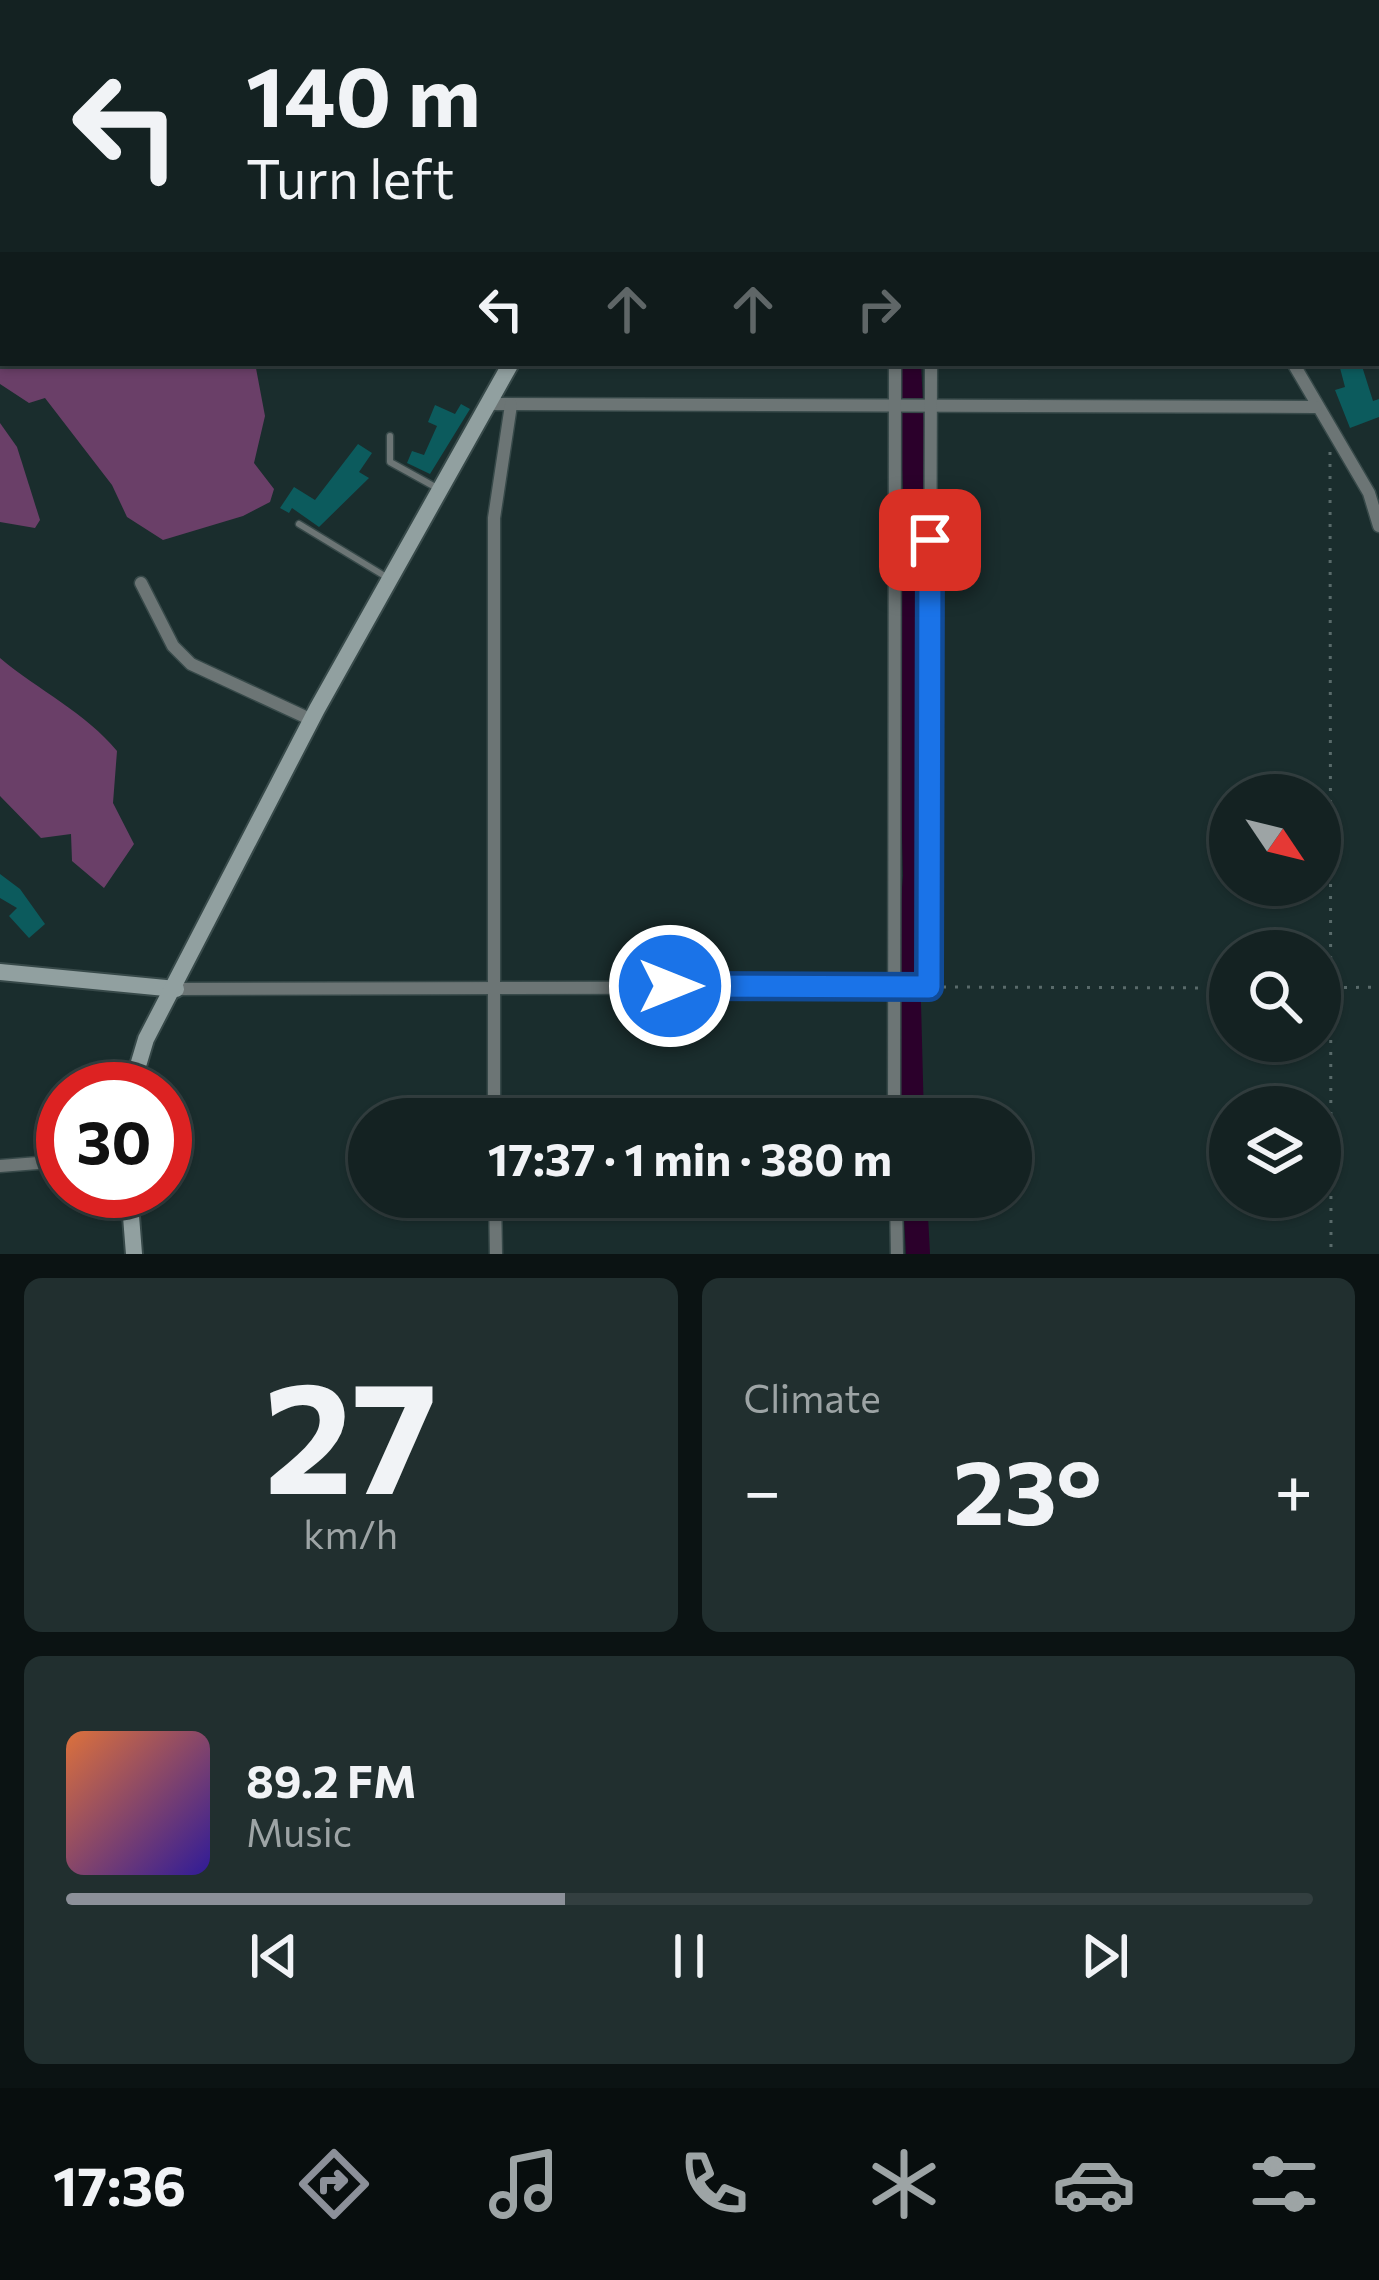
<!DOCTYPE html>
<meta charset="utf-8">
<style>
:root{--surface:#142222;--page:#212f2f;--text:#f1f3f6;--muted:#9da4a5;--line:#333f40;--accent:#8c9099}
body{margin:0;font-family:Commissioner,sans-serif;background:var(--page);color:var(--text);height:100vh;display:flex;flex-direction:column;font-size:45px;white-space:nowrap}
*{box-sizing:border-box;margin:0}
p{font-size:39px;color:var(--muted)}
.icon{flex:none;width:66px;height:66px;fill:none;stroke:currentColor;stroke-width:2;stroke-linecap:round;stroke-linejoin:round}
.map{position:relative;height:1254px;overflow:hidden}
.side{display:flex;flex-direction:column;gap:24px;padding:24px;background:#0b1313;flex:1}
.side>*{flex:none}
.banner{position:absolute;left:0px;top:0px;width:1380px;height:366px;box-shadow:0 3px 9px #0004,0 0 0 3px var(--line);background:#142222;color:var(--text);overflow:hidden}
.needle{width:78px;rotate:125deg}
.tools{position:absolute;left:1209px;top:774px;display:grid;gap:24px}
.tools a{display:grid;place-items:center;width:132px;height:132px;border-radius:50%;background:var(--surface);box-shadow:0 3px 9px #0004,0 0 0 3px var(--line);font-size:60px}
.speed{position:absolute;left:36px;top:1062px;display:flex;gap:24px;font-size:60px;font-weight:700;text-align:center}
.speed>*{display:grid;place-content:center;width:156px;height:156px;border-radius:50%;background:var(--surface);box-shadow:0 3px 9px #0004,0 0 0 3px var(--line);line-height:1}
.speed .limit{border:18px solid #d22;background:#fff;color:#111}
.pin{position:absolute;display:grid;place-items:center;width:102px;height:102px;color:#fff;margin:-51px;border-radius:24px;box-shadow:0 6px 18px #0006}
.me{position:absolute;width:132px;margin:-66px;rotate:90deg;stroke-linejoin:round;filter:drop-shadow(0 0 9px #0008)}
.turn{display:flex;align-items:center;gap:42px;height:252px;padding:0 48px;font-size:54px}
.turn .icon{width:156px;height:156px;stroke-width:2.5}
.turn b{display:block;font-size:84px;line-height:102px}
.lanes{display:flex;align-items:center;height:114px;padding:0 48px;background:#0003;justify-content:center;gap:60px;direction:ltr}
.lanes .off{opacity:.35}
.big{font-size:90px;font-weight:700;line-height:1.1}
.side .card{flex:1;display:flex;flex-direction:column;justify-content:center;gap:18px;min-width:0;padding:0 42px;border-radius:18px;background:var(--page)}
.side .dial{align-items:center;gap:0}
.dial b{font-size:156px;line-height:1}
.song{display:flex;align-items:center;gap:36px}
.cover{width:144px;height:144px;border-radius:18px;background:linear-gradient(135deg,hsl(20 70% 55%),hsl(250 70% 35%))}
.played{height:12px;border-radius:6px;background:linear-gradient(90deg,var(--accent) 40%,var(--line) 40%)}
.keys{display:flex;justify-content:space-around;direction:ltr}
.heat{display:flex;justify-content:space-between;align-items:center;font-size:66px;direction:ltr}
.side .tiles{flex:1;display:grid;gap:24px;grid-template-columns:1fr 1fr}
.card:last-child{grid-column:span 2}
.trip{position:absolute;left:348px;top:1098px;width:684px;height:120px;border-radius:60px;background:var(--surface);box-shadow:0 3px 9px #0004,0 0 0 3px var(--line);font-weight:700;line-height:120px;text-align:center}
.tabs{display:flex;height:192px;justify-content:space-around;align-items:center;background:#080e0e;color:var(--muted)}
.tabs .icon{width:84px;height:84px}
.tabs .on{color:var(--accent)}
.tabs b{font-size:54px;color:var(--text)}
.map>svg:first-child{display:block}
</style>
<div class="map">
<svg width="1379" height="1254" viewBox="0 0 1379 1254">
<rect width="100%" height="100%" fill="#1a2d2d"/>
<g fill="#6a3f68">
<polygon points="0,135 3,363 255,363 265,416 254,463 274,489 270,502 243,516 163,540 127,517 112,485 45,398 29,403 0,384"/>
<polygon points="0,423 17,447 40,520 35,528 0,522"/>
<path d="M0,658c38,32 86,55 117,93l-4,52 21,41 -30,44 -32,-27 -1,-27 -30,4 -41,-42z"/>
</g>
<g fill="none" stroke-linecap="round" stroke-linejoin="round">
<g stroke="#2b002b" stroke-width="24">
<polyline points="676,0 678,3"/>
<polyline points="909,363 915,489 910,686 915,876 908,964 912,1119"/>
<polyline points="915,1197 918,1254"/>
</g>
</g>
<g fill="#0c5b5d">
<polygon points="1361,363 1373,401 1379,399 1379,417 1350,428 1335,390 1345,387 1340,368"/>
<polygon points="461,404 470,409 430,474 407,463 412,451 424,455 437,426 428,422 435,405 455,414"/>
<polygon points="358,444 372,453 359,472 369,478 319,527 292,508 289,513 280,508 294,487 315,500"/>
<polygon points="0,874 20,889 45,924 29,938 9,916 17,908 0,898"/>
</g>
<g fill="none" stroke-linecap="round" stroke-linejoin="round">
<defs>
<g id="lane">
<polyline points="390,436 390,462 437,488"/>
<polyline points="299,524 388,578"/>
</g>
<g id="street">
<polyline points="95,0 97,3"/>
<polyline points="1128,0 1130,3"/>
<polyline points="396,3 399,0"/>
<polyline points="935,3 935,0"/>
<polyline points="1293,363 1369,493 1379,526"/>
<polyline points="492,404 1316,407"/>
<polyline points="141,583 173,646 191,664 312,720"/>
<polyline points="176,989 929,987 931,363"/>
<polyline points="494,1119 494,518 511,405"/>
<polyline points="894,1119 895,363"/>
<polyline points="0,1166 63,1161"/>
<polyline points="495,1197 496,1254"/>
<polyline points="896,1197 897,1254"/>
</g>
<g id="secondary">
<polyline points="688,3 688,0"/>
<polyline points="0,972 176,989"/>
<polyline points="131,1089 146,1039 317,709 511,363"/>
<polyline points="129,1191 134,1254"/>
</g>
</defs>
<use href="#lane" stroke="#374949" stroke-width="9"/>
<use href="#street" stroke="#374949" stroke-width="15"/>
<use href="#secondary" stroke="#374949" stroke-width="20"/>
<g stroke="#596a6a" stroke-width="3" stroke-dasharray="3 9" stroke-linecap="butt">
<polyline points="1330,452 1331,1254"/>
<polyline points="943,987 1230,988"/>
<polyline points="1320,988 1379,987"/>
</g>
<use href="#lane" stroke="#6c7575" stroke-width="6"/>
<use href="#street" stroke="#6c7575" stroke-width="12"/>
<use href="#secondary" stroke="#91a0a0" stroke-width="16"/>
</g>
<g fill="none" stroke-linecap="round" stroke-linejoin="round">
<defs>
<polyline id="route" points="670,986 929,987 930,540"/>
</defs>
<use href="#route" stroke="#114b97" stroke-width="30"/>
<use href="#route" stroke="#1a73e8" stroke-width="21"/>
</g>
</svg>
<div class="tools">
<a><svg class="needle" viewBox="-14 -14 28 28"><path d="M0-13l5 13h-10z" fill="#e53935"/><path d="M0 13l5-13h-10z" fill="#9da4a5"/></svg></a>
<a><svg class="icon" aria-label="search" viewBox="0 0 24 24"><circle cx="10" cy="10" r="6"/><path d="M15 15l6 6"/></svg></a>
<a><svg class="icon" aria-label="layers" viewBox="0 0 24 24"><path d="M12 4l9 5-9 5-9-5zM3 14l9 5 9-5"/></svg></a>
</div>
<div class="speed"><div class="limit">30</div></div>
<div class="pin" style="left:930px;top:540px;background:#d93025"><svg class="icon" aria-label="arrive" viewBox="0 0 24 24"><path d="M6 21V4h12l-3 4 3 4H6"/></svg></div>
<svg class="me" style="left:670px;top:986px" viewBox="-20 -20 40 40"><circle r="17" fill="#1a73e8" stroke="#fff" stroke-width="3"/><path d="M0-11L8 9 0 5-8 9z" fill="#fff"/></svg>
<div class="trip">17:37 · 1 min · 380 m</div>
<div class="banner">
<div class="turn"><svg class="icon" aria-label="left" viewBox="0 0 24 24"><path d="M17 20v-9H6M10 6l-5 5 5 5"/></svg><div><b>140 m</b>Turn left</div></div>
<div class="lanes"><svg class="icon" aria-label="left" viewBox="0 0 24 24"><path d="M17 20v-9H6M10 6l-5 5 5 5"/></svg><svg class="icon off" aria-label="ahead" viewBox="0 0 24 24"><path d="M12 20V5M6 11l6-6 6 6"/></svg><svg class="icon off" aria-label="ahead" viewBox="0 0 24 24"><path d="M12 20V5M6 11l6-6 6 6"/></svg><svg class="icon off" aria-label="right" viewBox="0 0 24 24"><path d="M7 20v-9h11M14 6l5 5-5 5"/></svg></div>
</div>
</div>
<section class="side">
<div class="tiles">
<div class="card dial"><b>27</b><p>km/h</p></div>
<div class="card"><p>Climate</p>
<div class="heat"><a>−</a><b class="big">23°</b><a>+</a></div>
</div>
<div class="card">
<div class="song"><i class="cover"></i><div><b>89.2 FM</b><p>Music</p></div></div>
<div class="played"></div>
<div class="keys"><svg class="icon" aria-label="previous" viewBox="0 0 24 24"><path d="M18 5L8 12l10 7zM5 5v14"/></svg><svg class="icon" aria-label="pause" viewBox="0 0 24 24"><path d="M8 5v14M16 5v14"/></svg><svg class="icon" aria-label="next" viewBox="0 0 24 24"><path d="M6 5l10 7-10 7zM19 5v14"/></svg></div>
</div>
</div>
</section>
<nav class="tabs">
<b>17:36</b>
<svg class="icon on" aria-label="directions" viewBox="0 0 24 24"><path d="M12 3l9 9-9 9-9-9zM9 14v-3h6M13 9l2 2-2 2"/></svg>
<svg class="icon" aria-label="music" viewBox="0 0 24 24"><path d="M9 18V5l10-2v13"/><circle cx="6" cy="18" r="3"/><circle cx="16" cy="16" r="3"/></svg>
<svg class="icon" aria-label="phone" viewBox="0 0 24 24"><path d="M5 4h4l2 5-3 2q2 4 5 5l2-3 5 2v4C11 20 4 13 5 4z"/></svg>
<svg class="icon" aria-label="climate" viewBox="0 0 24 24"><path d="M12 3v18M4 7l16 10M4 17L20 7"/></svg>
<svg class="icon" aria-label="car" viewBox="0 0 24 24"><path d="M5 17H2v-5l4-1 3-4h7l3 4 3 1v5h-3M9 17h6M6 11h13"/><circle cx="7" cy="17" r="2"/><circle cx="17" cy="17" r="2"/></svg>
<svg class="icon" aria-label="filters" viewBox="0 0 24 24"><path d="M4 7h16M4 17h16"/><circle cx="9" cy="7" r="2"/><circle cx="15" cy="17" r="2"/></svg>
</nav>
